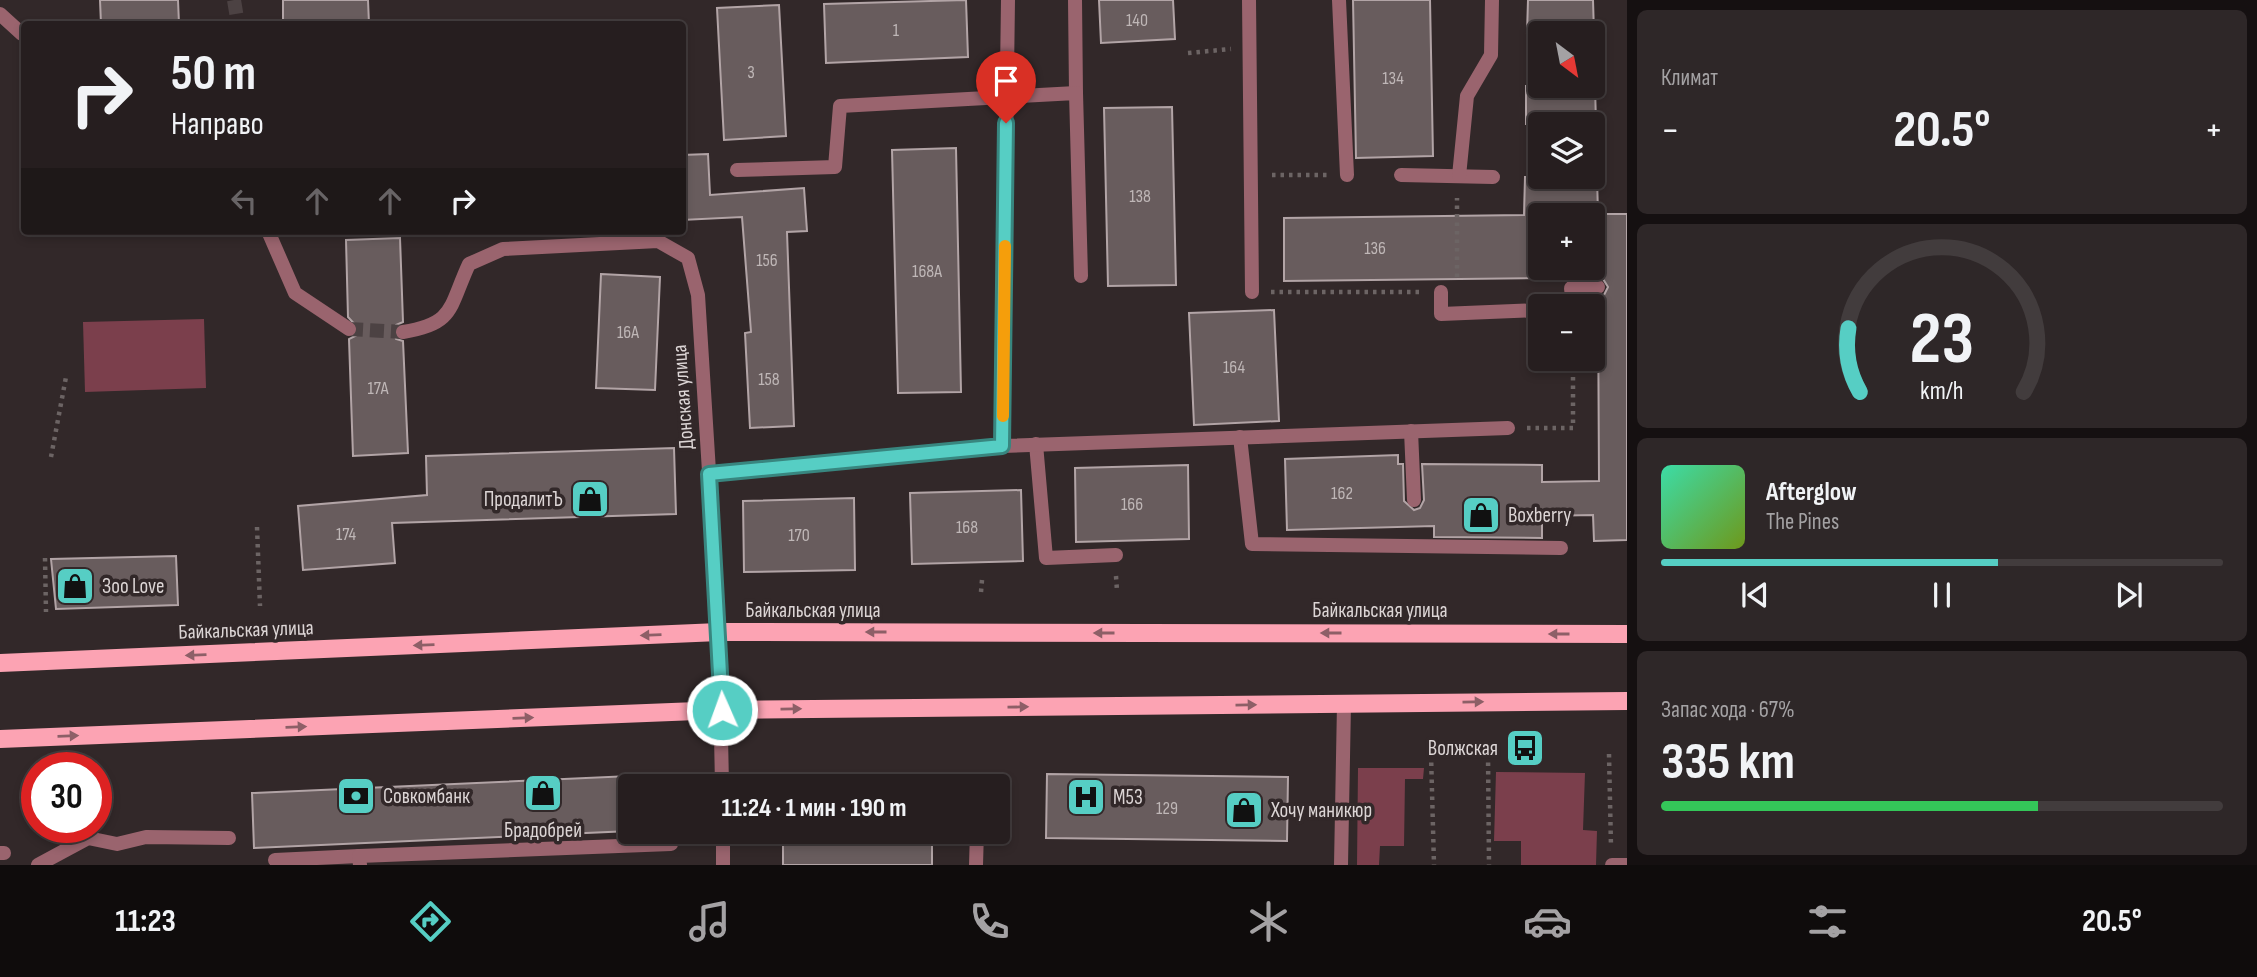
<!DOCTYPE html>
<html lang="ru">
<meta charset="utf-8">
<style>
:root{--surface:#261e1f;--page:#2e2728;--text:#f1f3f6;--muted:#a4a2a4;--line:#423c3d;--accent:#56cec4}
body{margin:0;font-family:"Sofia Sans Condensed",sans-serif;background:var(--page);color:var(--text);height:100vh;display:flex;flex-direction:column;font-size:26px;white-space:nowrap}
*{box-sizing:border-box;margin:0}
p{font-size:23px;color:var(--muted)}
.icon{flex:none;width:38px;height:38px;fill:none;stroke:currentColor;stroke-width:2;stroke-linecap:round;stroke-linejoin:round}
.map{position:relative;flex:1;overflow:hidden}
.panel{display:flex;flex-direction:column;gap:10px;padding:10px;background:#151011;width:630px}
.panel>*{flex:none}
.hud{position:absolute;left:21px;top:21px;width:665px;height:214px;border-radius:7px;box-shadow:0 4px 10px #0003,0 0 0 2px var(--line);background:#261e1f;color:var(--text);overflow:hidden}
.needle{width:46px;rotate:148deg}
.tools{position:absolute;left:1528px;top:21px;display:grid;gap:14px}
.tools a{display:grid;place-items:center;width:77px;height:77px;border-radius:7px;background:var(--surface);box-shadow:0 4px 10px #0003,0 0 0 2px var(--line);font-size:35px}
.speed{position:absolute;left:21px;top:752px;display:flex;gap:14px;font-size:35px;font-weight:700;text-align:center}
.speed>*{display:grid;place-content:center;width:91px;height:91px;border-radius:50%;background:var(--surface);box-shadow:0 4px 10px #0003,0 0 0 2px var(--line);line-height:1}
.speed .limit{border:10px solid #d22;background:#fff;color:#111}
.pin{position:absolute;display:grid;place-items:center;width:60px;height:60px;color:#fff;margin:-72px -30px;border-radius:50% 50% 50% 0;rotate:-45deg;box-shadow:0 0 7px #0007}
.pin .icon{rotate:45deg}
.me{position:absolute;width:77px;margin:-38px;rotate:358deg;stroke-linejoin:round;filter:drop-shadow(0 0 5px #0008)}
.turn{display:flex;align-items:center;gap:24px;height:147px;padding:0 35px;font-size:32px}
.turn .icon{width:91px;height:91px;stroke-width:2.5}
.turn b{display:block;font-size:49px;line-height:60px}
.lanes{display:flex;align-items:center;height:66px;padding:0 35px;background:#0003;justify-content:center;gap:35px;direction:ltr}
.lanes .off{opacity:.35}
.big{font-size:52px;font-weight:700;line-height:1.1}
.panel .tile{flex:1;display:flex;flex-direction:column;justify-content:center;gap:10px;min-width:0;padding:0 24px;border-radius:10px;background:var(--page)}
.panel .dial{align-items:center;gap:0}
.dial svg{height:182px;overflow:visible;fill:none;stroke:var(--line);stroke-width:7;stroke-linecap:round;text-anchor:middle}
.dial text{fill:var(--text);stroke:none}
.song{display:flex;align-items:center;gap:21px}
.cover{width:84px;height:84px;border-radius:10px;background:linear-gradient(135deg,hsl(160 70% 55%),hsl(80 70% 35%))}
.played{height:7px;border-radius:4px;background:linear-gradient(90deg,var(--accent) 60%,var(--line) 60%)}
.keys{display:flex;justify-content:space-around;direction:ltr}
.heat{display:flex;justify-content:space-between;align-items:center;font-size:38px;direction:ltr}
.charge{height:10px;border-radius:5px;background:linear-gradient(90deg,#34c759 67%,var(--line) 0)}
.trip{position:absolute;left:618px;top:774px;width:392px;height:70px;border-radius:7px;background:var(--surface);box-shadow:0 4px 10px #0003,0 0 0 2px var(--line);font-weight:700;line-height:70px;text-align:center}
.dock{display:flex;height:112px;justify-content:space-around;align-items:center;background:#0f0c0c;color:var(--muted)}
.dock .icon{width:49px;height:49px}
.dock .selected{color:var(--accent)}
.dock b{font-size:32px;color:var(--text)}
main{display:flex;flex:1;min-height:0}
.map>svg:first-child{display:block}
</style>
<main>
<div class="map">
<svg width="1627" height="865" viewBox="0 0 1627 865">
<rect width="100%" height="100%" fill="#322829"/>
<g fill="#7b3f4c">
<polygon points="204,319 206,388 85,392 83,322"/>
<polygon points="1358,768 1424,768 1423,779 1405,779 1404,846 1380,846 1379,865 1357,865"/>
<polygon points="1496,772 1585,773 1583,830 1597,831 1596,865 1521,865 1521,841 1494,841"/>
</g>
<g fill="#685c5d" stroke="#b2a4a6" stroke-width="2">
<polygon points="100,0 178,0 179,24 101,24"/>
<polygon points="283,0 368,0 369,24 283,24"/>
<polygon points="966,0 968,57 826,63 824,4"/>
<polygon points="1099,0 1173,0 1175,39 1101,43"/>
<polygon points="1353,0 1430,0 1433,156 1356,158"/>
<polygon points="1528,0 1593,0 1594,33 1527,33"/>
<polygon points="779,5 786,136 724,140 717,8"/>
<polygon points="1526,86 1595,86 1596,124 1526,124"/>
<polygon points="1172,107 1176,285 1108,286 1104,108"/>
<polygon points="956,148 961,392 898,393 892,150"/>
<polygon points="708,154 710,195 804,188 807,231 787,232 794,426 750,428 745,333 751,332 742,217 682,220 682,155"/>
<polygon points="1525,177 1597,177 1598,214 1627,214 1627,540 1594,541 1593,515 1542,516 1542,538 1434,537 1434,526 1287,530 1285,459 1398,455 1398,464 1403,464 1404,501 1414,510 1420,508 1424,500 1422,464 1542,465 1542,482 1599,481 1598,297 1604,295 1608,287 1603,279 1592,277 1592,215 1540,215 1540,278 1284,281 1284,218 1524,215"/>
<polygon points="400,238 403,322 396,325 394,333 396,339 403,341 408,453 353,456 349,339 357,335 359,329 348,317 346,240"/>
<polygon points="601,274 660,277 655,390 596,388"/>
<polygon points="1274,310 1279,421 1194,425 1189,313"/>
<polygon points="674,448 676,514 392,523 395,563 303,570 298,506 427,495 426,456"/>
<polygon points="1188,465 1189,539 1076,542 1075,468"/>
<polygon points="1021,490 1023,561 912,564 910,493"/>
<polygon points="854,498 855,570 744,572 743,501"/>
<polygon points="176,556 178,605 56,609 51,559"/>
<polygon points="1047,774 1288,777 1287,841 1046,838"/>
<polygon points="630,776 630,831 254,848 252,793"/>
<rect x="783" y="831" width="149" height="34"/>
</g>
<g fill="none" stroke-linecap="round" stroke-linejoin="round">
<g stroke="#4c4243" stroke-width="14" stroke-dasharray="14 7" stroke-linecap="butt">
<polyline points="234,0 238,24"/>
<polyline points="349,329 403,332"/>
</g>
<g stroke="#6c6464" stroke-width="4.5" stroke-dasharray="3.5 5" stroke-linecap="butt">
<polyline points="1188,53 1231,49"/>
<polyline points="1272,175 1327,175"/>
<polyline points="1457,277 1457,198"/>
<polyline points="1271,292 1420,292"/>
<polyline points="1527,428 1573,428 1573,359"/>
<polyline points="51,457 66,377"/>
<polyline points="257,527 260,606"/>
<polyline points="45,558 46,612"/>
<polyline points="1116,576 1117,591"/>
<polyline points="981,592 982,580"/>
<polyline points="1431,754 1434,865"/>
<polyline points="1488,754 1489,865"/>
<polyline points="1609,754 1611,847"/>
</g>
<g stroke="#9a646e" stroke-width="14">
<polyline points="1075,0 1076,93"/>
<polyline points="1249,0 1252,292"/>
<polyline points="1339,0 1347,175"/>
<polyline points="0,14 22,34"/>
<polyline points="737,170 835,167 840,106 1076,93 1081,276"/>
<polyline points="1401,175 1493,177"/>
<polyline points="1459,176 1467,96 1491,55 1492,0"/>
<polyline points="1441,292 1441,314 1540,310"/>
<polyline points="1573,306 1571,288 1598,287"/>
<polyline points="1411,431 1414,500"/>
<polyline points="1240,437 1252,544 1561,548"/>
<polyline points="1036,444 1046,558 1116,555"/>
<polyline points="1002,446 1008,0"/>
<polyline points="709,475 1002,446 1508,428"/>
<polyline points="0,853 4,853"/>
<polyline points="275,860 359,856"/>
<polyline points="38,865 88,838 117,844 146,837 229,838"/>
<polyline points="360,865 359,856 671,844"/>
<polyline points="976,865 977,831"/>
<polyline points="1341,865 1344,704"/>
<polyline points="1612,865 1627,865"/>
</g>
<g stroke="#9a646e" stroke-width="14">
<polyline points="268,231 295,293 349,329"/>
<path d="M403,332c52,-8 46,-25 66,-68l34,-15 155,-8 30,17 10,37 21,337 3,154"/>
<polyline points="723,831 723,865"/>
</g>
<g stroke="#fca3b3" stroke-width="18">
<polyline points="0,663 719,632 1627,634"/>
<polyline points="0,739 722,710 1627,701"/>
</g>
</g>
<defs><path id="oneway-solid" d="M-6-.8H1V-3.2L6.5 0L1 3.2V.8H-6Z" transform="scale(1.75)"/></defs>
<g fill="#8d5f67">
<use href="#oneway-solid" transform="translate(876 632) rotate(-180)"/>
<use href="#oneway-solid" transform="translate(1104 633) rotate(-180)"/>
<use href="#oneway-solid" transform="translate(1331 633) rotate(-180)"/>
<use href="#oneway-solid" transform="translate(1559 634) rotate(-180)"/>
<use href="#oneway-solid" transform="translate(651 635) rotate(178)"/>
<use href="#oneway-solid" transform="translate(424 645) rotate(178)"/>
<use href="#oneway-solid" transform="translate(196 655) rotate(178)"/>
<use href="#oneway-solid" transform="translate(1473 702) rotate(-1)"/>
<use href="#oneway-solid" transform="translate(1246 705) rotate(-1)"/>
<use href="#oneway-solid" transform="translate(1018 707) rotate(-1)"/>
<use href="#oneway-solid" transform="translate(791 709) rotate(-1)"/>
<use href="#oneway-solid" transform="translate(523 718) rotate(-2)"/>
<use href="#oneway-solid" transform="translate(296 727) rotate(-2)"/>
<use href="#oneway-solid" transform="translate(68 736) rotate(-2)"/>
</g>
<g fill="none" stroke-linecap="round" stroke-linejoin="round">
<defs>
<polyline id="route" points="722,710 709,474 1002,446 1006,123"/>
</defs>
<use href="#route" stroke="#38867f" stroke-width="18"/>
<use href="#route" stroke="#56cec4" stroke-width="12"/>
<polyline stroke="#f59e0b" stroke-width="12" points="1003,416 1005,246"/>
</g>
<defs>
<symbol id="shop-square" viewBox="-11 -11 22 22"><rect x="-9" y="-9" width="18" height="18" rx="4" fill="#56cec4" stroke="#322829"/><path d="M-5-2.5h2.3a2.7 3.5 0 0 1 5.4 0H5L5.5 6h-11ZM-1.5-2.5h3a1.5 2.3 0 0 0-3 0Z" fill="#111"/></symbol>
<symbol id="bus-square" viewBox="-11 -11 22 22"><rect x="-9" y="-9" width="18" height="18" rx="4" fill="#56cec4" stroke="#322829"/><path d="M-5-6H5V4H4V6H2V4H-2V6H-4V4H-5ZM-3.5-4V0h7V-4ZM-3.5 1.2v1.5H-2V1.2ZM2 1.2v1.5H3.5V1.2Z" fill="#111"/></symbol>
<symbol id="bank-square" viewBox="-11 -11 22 22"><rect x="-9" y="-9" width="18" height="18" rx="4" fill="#56cec4" stroke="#322829"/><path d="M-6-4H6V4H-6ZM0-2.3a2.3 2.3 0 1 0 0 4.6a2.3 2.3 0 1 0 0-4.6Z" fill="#111"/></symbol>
<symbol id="hospital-square" viewBox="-11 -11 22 22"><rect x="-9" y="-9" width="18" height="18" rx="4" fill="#56cec4" stroke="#322829"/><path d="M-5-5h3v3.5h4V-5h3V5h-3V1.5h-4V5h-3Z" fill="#111"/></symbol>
</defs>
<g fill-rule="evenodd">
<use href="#shop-square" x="568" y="477" width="44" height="44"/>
<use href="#shop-square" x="1459" y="493" width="44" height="44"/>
<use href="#shop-square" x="53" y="564" width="44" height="44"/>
<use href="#bus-square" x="1503" y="726" width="44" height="44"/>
<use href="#shop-square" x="521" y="771" width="44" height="44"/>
<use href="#bank-square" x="334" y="774" width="44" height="44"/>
<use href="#hospital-square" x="1064" y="775" width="44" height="44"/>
<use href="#shop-square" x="1222" y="788" width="44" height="44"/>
</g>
<g text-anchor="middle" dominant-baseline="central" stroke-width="7" stroke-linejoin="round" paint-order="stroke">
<g font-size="18" fill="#bfb7b7">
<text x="1137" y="20">140</text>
<text x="896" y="30">1</text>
<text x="751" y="72">3</text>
<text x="1393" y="78">134</text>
<text x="1140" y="196">138</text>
<text x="1375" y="248">136</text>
<text x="767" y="260">156</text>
<text x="927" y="271">168А</text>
<text x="628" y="332">16А</text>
<text x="1234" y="367">164</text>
<text x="769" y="379">158</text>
<text x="378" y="388">17А</text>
<text x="1342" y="493">162</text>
<text x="1132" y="504">166</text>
<text x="967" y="527">168</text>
<text x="346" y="534">174</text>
<text x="799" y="535">170</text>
<text x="1167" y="808">129</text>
</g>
<g font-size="21" fill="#dcd5d5" stroke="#322829">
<text transform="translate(683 397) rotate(-94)">Донская улица</text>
<text x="813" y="610">Байкальская улица</text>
<text x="1380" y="610">Байкальская улица</text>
<text transform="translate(246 630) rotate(-2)">Байкальская улица</text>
</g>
<g font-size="21" fill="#dcd5d5" stroke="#322829" text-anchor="start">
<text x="563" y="499" text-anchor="end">ПродалитЪ</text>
<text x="1508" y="515">Boxberry</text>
<text x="102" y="586">Зоо Love</text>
<text x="1498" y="748" text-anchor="end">Волжская</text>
<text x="383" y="796">Совкомбанк</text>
<text x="1113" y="797">М53</text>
<text x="1271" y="810">Хочу маникюр</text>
<text x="543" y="830" text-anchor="middle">Брадобрей</text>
</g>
</g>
</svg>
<div class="tools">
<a><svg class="needle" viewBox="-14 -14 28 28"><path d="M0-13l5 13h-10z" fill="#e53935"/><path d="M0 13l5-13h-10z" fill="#a4a2a4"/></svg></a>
<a><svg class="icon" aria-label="layers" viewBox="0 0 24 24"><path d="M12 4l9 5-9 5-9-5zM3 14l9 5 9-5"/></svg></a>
<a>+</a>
<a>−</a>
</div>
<div class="speed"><div class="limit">30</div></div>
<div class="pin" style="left:1006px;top:123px;background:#d93025"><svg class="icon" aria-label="arrive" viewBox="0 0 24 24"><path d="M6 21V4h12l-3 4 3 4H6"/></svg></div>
<svg class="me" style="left:722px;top:710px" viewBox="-20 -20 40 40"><circle r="17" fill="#56cec4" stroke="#fff" stroke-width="3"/><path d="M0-11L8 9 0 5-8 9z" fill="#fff"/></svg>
<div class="trip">11:24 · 1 мин · 190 m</div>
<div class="hud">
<div class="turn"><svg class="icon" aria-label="right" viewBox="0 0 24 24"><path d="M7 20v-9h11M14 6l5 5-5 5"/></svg><div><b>50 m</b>Направо</div></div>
<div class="lanes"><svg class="icon off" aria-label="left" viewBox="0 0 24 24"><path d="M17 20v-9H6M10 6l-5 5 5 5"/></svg><svg class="icon off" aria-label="ahead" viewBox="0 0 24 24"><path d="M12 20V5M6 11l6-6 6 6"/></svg><svg class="icon off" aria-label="ahead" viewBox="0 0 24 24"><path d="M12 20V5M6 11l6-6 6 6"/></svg><svg class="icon" aria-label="right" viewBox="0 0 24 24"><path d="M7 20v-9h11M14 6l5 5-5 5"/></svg></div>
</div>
</div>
<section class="panel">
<div class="tile"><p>Климат</p>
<div class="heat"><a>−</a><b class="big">20.5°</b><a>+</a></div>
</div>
<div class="tile dial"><svg viewBox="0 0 100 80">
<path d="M14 69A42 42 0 1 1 86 69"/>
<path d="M14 69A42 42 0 0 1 9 41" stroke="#56cec4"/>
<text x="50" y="56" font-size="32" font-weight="700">23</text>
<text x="50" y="72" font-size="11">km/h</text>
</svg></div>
<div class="tile">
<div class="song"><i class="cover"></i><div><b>Afterglow</b><p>The Pines</p></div></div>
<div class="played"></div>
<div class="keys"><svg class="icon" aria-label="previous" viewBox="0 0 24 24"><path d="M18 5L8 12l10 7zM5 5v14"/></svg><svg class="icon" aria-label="pause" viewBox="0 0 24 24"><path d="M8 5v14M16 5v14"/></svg><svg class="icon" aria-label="next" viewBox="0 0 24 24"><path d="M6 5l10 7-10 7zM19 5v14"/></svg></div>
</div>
<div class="tile"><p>Запас хода · 67%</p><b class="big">335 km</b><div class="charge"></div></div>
</section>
</main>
<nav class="dock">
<b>11:23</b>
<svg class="icon selected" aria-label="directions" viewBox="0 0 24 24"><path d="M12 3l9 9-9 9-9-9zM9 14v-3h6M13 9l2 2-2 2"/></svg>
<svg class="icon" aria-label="music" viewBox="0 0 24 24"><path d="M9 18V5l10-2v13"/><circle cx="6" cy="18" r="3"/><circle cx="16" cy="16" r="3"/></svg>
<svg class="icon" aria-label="phone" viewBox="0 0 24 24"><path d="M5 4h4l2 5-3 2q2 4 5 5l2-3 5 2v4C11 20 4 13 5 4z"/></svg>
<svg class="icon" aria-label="climate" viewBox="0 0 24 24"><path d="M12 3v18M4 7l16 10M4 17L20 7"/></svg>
<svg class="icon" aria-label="car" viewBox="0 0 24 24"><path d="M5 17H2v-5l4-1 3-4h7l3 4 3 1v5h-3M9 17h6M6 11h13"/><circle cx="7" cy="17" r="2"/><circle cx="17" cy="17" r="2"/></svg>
<svg class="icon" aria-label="filters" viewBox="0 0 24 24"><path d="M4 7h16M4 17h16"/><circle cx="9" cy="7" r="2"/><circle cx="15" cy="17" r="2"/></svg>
<b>20.5°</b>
</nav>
